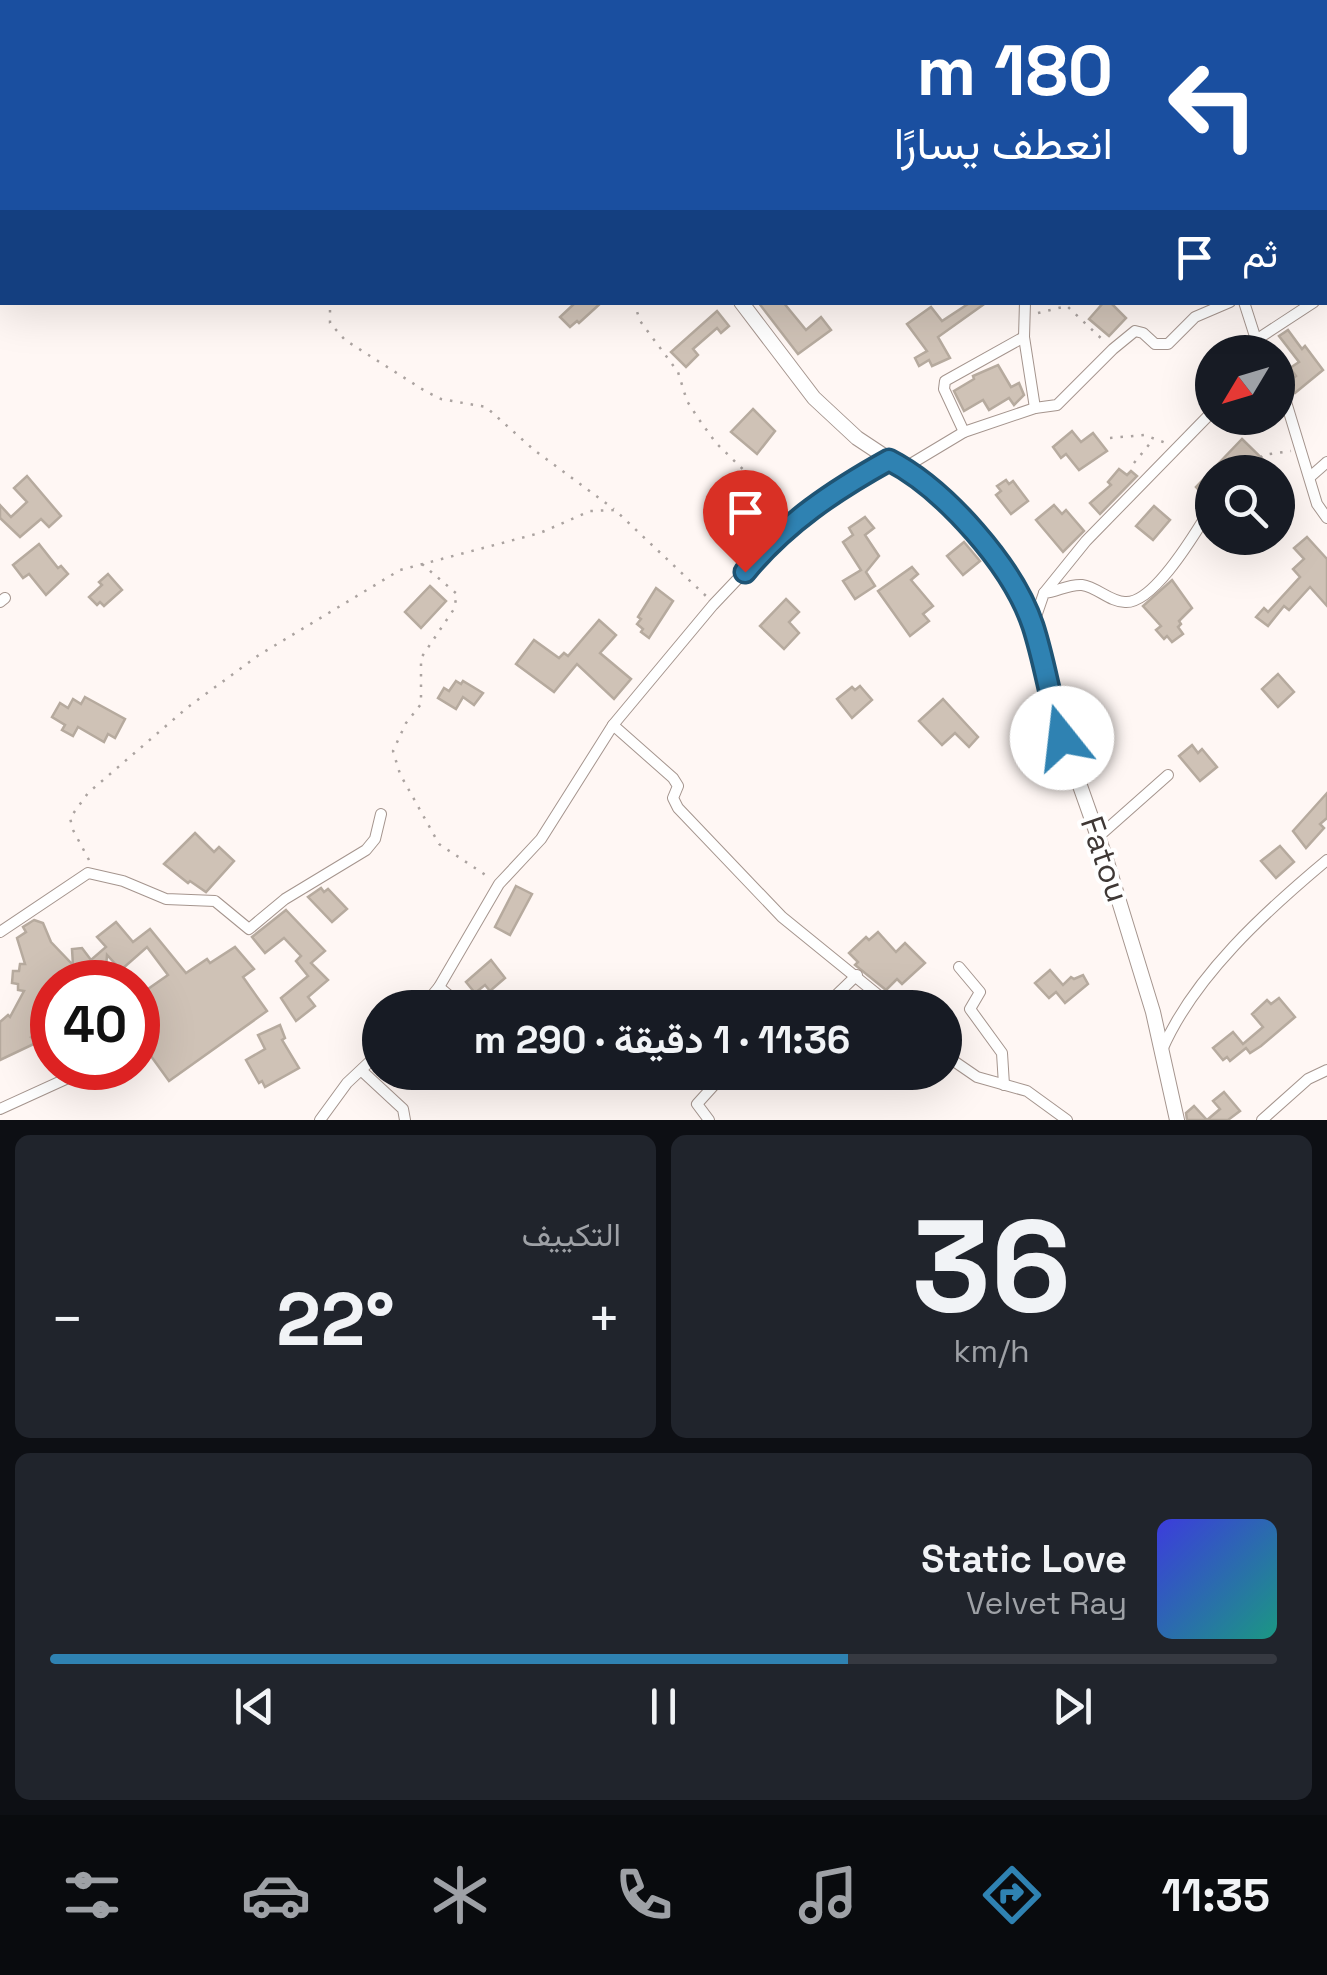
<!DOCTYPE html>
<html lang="ar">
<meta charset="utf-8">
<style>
:root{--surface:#171b24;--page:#20242c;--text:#f1f3f6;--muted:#9ea1a6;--line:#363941;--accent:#2f82b2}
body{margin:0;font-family:"Space Grotesk",Vazirmatn,sans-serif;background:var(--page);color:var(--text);direction:rtl;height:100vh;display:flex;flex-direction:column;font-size:38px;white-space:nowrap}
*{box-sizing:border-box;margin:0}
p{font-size:32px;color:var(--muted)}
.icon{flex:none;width:55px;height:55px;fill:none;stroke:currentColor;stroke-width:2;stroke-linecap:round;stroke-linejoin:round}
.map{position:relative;height:1120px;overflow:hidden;direction:ltr}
.sheet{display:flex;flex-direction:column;gap:15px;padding:15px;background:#0d0f14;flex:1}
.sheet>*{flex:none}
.hud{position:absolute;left:0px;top:0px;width:1328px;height:305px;box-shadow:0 10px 40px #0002;direction:rtl;background:#1a4fa0;color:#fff;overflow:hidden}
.needle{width:65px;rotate:232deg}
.tools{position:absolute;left:1195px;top:335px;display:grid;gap:20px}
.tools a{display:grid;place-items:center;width:100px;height:100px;border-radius:50%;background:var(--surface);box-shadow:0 10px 40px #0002;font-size:50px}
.speed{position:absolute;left:30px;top:960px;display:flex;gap:20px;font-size:50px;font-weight:700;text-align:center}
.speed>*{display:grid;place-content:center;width:130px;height:130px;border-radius:50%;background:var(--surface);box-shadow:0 10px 40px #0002;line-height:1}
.speed .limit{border:15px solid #d22;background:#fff;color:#111}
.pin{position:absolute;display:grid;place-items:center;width:85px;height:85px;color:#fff;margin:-102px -42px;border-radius:50% 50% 50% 0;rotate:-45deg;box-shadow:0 0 10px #0007}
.pin .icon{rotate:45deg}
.me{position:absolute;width:110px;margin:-55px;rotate:344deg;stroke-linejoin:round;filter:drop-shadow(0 0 8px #0008)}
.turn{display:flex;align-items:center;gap:35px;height:210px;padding:0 50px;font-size:45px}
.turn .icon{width:130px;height:130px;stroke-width:2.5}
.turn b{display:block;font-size:70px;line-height:85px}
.then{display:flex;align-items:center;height:95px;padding:0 50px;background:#0003;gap:20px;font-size:38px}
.big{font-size:75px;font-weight:700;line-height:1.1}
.sheet .tile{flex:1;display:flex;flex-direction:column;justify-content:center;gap:15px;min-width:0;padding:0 35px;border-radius:15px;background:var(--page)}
.sheet .dial{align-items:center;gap:0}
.dial b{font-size:130px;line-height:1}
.song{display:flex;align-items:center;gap:30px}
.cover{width:120px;height:120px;border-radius:15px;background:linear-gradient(135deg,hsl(240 70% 55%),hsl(170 70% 35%))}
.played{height:10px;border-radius:5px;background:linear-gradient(90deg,var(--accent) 65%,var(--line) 65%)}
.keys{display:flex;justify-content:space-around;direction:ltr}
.heat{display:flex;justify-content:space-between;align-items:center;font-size:55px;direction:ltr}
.sheet .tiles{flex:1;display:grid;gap:15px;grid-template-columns:1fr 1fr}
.tile:last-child{grid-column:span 2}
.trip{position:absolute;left:362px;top:990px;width:600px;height:100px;border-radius:50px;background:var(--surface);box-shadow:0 10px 40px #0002;font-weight:700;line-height:100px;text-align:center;direction:rtl}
.tab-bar{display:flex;height:160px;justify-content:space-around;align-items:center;background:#090b0e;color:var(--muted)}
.tab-bar .icon{width:70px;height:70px}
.tab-bar .on{color:var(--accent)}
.tab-bar b{font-size:45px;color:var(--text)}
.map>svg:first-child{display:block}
</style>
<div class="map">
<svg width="1327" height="1120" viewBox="0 0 1327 1120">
<rect width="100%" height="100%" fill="#fff7f4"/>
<g fill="#cfc2b6" stroke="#b6aa9e" stroke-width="2.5">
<polygon points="576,302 602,302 579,323 577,321 570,327 560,317"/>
<polygon points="758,302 783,302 806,330 821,317 831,330 798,354"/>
<polygon points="971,302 987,302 938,337 950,358 932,366 929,360 919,366 915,358 927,351 907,324 931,307 942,321"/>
<polygon points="1104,302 1110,302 1126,318 1109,336 1089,319"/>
<polygon points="717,311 729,326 721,333 717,328 693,349 698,355 686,367 671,352"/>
<polygon points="1288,330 1302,349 1305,346 1323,370 1295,393 1287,383 1296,376 1290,368 1299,362 1279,336"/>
<polygon points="998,365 1011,387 1019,383 1024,395 1014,405 1009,398 989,410 983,400 964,411 954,391 974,379 973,376"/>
<polygon points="753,409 775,431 757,454 731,432"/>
<polygon points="1072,431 1081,442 1093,433 1107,451 1079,470 1066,454 1061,458 1053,447"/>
<polygon points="1242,439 1276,472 1212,472 1212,504 1196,487"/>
<polygon points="1119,469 1127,475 1131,471 1137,476 1100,514 1090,503 1111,485 1108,482"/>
<polygon points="27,476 61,516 49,527 41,519 20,537 0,518 0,505 11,517 27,502 14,488"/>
<polygon points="1006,480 1009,484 1013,481 1028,501 1011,514 996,495 1001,491 997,486"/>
<polygon points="1054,505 1062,514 1066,510 1084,531 1063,552 1036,520"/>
<polygon points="1154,506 1170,520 1153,540 1136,526"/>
<polygon points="865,517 874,528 865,535 879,556 866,572 875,586 855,599 843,581 861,570 843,542 853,535 849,528"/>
<polygon points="1307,537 1327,559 1327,606 1310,587 1289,610 1284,606 1268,626 1256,617 1264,608 1268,612 1300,577 1293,569 1304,559 1294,548"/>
<polygon points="964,542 980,561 963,575 947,556"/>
<polygon points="39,544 58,568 61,566 68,574 46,595 29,574 23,578 13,565"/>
<polygon points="912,567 918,574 911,580 933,606 923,614 929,621 910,636 878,591"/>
<polygon points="108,574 122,590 104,606 100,602 97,605 89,597 102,585 99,582"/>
<polygon points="1172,580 1192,608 1179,621 1181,624 1178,627 1183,634 1172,642 1167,636 1164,639 1156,630 1161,626 1143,606"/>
<polygon points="430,586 446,601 421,628 405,612"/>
<polygon points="656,588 673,601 649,638 641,632 643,629 637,624 641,619 638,617"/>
<polygon points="786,599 799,612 789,622 799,633 784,649 760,626"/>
<polygon points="599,620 616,635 600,653 631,679 614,699 577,664 554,692 516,664 534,640 559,658 564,653 568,656"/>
<polygon points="1278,674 1294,692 1278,707 1262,689"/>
<polygon points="456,681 461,684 463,681 483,693 474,705 463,697 456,709 438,698 444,688 449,691"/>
<polygon points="860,686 872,700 852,718 837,699 852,687 855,690"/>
<polygon points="85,697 125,719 115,738 108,734 104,742 78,727 73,736 62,730 65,725 52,717 60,703 68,708 73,699 81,704"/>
<polygon points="943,699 978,737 969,747 955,733 942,745 919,721"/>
<polygon points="1192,745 1198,753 1202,749 1217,767 1200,781 1179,756"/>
<polygon points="1327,793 1327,818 1320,824 1324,828 1306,848 1293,831"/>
<polygon points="195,833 214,852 219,847 234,861 206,892 190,881 188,883 164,864"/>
<polygon points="1280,846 1294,862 1276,878 1261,861"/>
<polygon points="516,886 532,894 510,935 495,927"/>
<polygon points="321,888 324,892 328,889 347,909 332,922 308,897"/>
<polygon points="286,910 325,951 311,963 328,980 308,997 315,1006 296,1021 281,998 308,976 296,961 301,956 284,938 265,953 252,937"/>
<polygon points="34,920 43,923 51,942 73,965 72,949 82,948 91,960 106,947 97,937 116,922 133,942 150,929 186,973 207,959 210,963 235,947 254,969 243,977 267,1011 169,1081 148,1052 154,1047 138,1024 138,996 168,975 147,947 121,970 107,955 105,982 52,982 52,1017 31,1037 38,1042 0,1060 0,1022 8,1015 10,1017 24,991 18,990 18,984 12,983 13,971 19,971 20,964 25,964 17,938 26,932 23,927"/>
<polygon points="878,932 896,952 905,943 925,963 902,984 897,979 886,990 855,965 858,962 849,953 866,937 869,940"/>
<polygon points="491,960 505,978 490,991 485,985 475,993 466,982"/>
<polygon points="1050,970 1063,985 1071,977 1074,979 1083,975 1088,984 1065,1003 1056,992 1049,998 1035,983"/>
<polygon points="1279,998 1295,1017 1261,1046 1250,1053 1246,1048 1230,1061 1227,1057 1223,1060 1213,1048 1233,1032 1243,1044 1263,1027 1252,1014 1267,1000 1271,1004"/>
<polygon points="280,1025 285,1038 282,1040 299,1068 265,1087 262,1081 259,1083 246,1060 265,1049 258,1035"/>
<polygon points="1224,1092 1240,1111 1228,1120 1187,1120 1186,1113 1194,1106 1207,1120 1220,1109 1213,1101"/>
</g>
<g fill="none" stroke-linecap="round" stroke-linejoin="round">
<defs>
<g id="street">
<polyline points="198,0 200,2"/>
<polyline points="355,0 358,2"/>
<polyline points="1004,0 1004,2"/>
<polyline points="1291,0 1291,2"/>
<polyline points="146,2 149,0"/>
<polyline points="517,2 520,0"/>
<polyline points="766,2 768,0"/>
<polyline points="1112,2 1116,0"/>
<polyline points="1325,36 1327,38"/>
<polyline points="0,104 2,103"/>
<polyline points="1325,296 1327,294"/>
<polyline points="1025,302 1024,337 1035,408"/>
<polyline points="1244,302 1260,352"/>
<polyline points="1256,340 1314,302"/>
<polyline points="1278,387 1286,402 1317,504 1327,518"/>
<polyline points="964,432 944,389 945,381 1024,337"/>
<polyline points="904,468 964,432 1035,408 1057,405 1113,349 1135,331 1143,333 1155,344 1168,344 1195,317 1230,302"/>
<polyline points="1310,477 1327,462"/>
<polyline points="1044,593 1086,541 1212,412"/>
<polyline points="0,602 5,598"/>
<path d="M1033,625l11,-32c13,-1 24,-9 38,-8 15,2 28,17 43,17 27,2 66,-62 79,-83"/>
<polyline points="613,725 673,778 678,786 673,798 678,808 782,917 894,1008"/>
<polyline points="1098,837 1168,775"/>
<polyline points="0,932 88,873 123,881 166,899 215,901 249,929 285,899 366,850 375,839 381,814"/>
<polyline points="959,967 980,992 970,1009 1002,1053 1004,1085"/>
<polyline points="439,987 464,1008"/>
<polyline points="422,1008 439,987 499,884 541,839 613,725 713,605 788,526 889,460"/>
<polyline points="811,1008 830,1001 857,975"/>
<path d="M1162,1050c32,-74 104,-139 165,-190"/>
<polyline points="945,1055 977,1077 1027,1091 1067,1120"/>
<polyline points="362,1071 403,1109 405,1120"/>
<polyline points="0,1109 90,1068"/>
<polyline points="320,1120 347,1083 380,1052"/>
<polyline points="709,1120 697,1104 726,1072"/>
<polyline points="1262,1120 1308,1079 1327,1070"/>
</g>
<g id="secondary">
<polyline points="620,0 622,2"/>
<polyline points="741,302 814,398 857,438 925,483 961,517 1000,565 1023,603 1033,625 1056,718 1107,862 1153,1012 1177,1120"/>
</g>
</defs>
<use href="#street" stroke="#a5958e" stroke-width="12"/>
<use href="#secondary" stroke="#a5958e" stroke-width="16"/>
<g stroke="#aba3a0" stroke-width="2.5" stroke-dasharray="2.5 8" stroke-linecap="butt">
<polyline points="819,0 821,2"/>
<polyline points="866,2 870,0"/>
<polyline points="1325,178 1327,179"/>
<polyline points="336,302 330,308 330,323 345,340 425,391 441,399 486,407 534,450 614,509"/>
<polyline points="634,302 640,321 678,372 687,401 698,418 716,443 756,482 782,516"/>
<polyline points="1038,313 1067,306 1104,341"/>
<polyline points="1110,438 1144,435 1166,443"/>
<polyline points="1134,463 1152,441"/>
<polyline points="1245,472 1263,455 1291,451"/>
<polyline points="422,564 457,594 454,609 421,658 421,704 406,723 393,751 400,774 439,844 490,878"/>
<polyline points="89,860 73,830 70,818 88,793 188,707 259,655 400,570 540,533 590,511 615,510 706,596"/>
</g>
<use href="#street" stroke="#fff" stroke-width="10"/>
<use href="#secondary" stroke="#fff" stroke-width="14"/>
</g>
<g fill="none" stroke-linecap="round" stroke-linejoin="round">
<defs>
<path id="route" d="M745,572c40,-49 90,-82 144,-112 56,29 124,106 144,166 12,37 17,75 29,112"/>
</defs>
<use href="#route" stroke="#1f5474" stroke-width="25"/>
<use href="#route" stroke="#2f82b2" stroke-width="18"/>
</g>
<g text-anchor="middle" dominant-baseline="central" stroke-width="8" stroke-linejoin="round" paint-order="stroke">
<g font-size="32" fill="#3f3835" stroke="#fff">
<text transform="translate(1105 859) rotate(71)">Fatou</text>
</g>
</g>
</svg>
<div class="tools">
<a><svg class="needle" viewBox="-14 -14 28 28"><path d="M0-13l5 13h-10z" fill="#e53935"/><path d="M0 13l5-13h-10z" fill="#9ea1a6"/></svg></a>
<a><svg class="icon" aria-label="search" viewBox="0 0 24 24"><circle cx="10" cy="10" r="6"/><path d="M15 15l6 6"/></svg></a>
</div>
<div class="speed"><div class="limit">40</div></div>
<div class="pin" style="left:745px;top:572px;background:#d93025"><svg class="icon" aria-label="arrive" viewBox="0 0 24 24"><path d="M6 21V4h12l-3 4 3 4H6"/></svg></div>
<svg class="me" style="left:1062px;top:738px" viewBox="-20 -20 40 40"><circle r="19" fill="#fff"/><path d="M0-13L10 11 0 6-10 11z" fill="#2f82b2"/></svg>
<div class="trip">11:36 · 1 دقيقة · 290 m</div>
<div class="hud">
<div class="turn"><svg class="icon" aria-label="left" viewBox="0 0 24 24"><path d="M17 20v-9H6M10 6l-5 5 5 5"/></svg><div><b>180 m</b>انعطف يسارًا</div></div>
<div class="then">ثم<svg class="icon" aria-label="arrive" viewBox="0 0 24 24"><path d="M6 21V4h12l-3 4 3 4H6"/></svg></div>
</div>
</div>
<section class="sheet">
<div class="tiles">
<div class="tile dial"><b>36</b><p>km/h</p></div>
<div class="tile"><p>التكييف</p>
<div class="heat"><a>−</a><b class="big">22°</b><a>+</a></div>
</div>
<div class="tile">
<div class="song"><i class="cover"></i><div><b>Static Love</b><p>Velvet Ray</p></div></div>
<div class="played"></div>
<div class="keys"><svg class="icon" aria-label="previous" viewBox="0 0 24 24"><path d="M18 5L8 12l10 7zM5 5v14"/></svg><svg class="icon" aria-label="pause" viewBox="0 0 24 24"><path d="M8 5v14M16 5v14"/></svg><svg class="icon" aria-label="next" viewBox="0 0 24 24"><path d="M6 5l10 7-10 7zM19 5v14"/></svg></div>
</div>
</div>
</section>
<nav class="tab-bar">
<b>11:35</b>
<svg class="icon on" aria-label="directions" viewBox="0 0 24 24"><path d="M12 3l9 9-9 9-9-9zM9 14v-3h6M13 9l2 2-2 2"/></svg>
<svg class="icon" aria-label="music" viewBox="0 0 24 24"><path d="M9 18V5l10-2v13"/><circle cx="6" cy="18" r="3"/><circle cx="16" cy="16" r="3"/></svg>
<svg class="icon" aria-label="phone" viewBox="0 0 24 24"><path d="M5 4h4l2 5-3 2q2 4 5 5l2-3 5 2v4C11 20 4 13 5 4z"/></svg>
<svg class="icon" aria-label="climate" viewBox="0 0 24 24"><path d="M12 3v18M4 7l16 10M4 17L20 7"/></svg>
<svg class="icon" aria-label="car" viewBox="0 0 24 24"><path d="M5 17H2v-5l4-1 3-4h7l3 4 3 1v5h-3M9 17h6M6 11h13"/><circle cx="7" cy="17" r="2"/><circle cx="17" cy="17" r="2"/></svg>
<svg class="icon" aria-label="filters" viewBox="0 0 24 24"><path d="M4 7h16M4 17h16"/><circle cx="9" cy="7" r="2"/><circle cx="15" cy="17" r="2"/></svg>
</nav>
